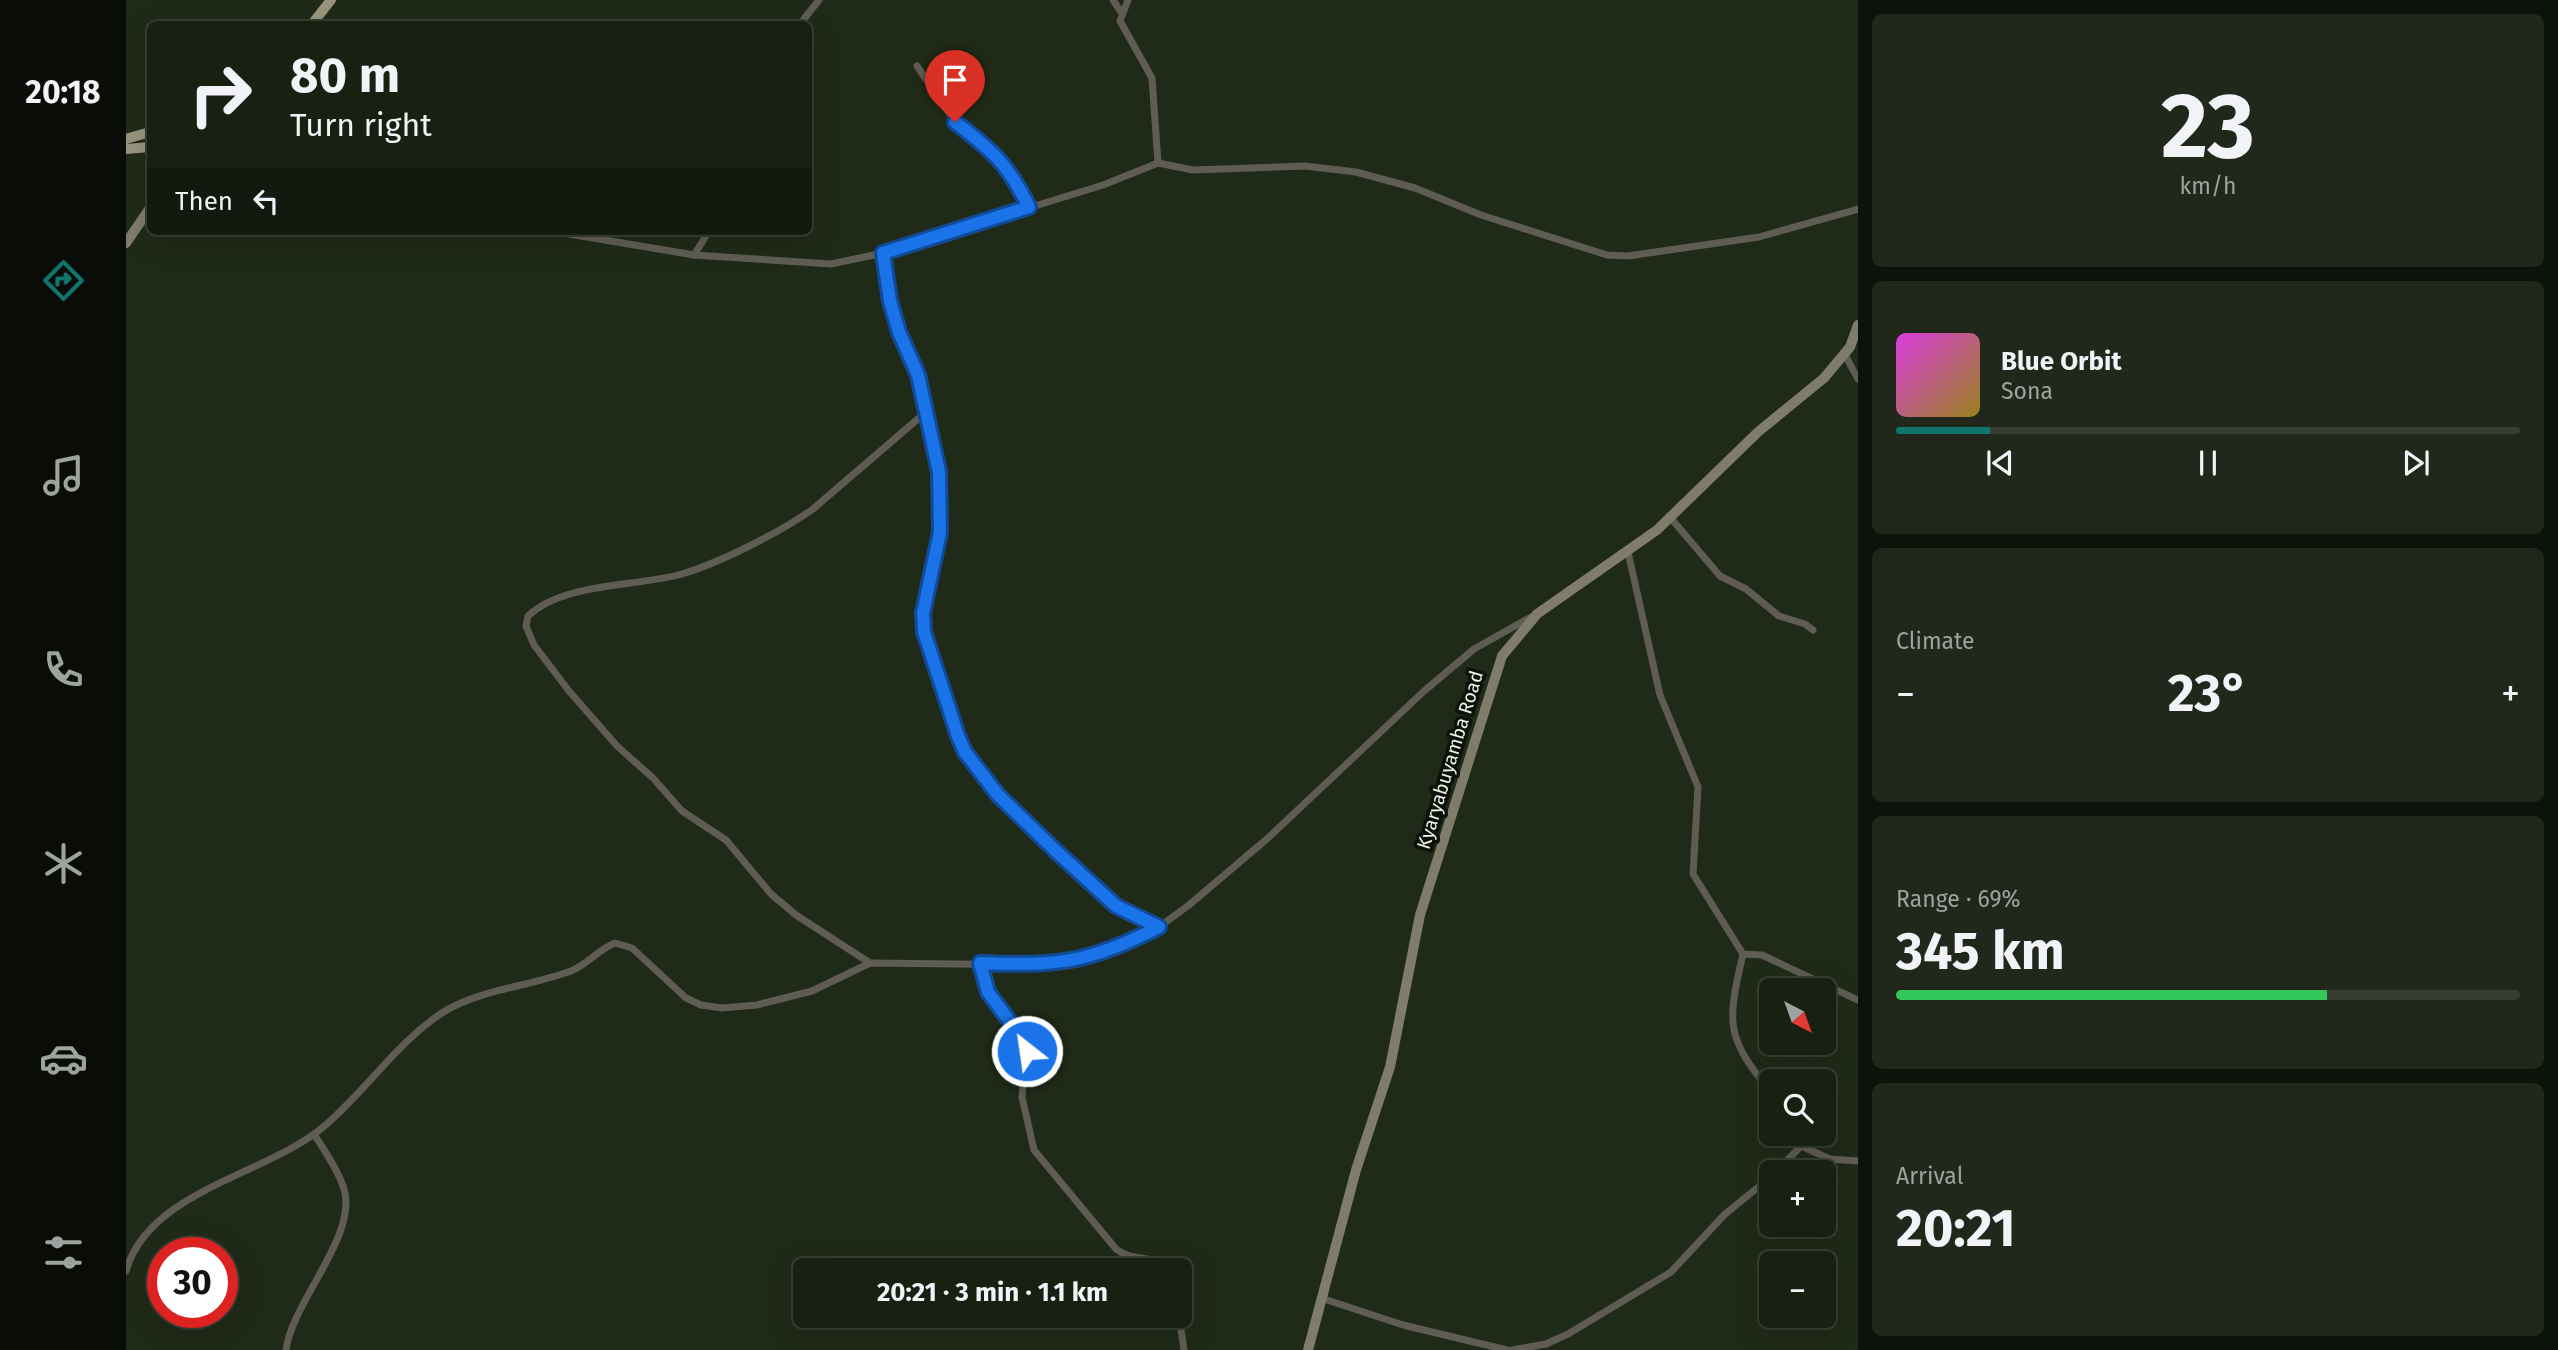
<!DOCTYPE html>
<meta charset="utf-8">
<style>
:root{--surface:#182012;--page:#21281b;--text:#f1f3f6;--muted:#9fa39f;--line:#363e32;--accent:#0f766e}
body{margin:0;font-family:"Fira Sans",sans-serif;background:var(--page);color:var(--text);height:100vh;display:flex;flex-direction:column;font-size:26px;white-space:nowrap}
*{box-sizing:border-box;margin:0}
p{font-size:23px;color:var(--muted)}
.icon{flex:none;width:38px;height:38px;fill:none;stroke:currentColor;stroke-width:2;stroke-linecap:round;stroke-linejoin:round}
.map{position:relative;flex:1;overflow:hidden}
.details{display:flex;flex-direction:column;gap:14px;padding:14px;background:#0d120a;width:700px}
.details>*{flex:none}
.banner{position:absolute;left:21px;top:21px;width:665px;height:214px;border-radius:10px;box-shadow:0 7px 28px #0002,0 0 0 2px var(--line);background:#182012;color:var(--text);overflow:hidden}
.needle{width:46px;rotate:139deg}
.controls{position:absolute;left:1633px;top:978px;display:grid;gap:14px}
.controls a{display:grid;place-items:center;width:77px;height:77px;border-radius:10px;background:var(--surface);box-shadow:0 7px 28px #0002,0 0 0 2px var(--line);font-size:35px}
.speed{position:absolute;left:21px;top:1237px;display:flex;gap:14px;font-size:35px;font-weight:700;text-align:center}
.speed>*{display:grid;place-content:center;width:91px;height:91px;border-radius:50%;background:var(--surface);box-shadow:0 7px 28px #0002,0 0 0 2px var(--line);line-height:1}
.speed .limit{border:10px solid #d22;background:#fff;color:#111}
.pin{position:absolute;display:grid;place-items:center;width:60px;height:60px;color:#fff;margin:-72px -30px;border-radius:50% 50% 50% 0;rotate:-45deg;box-shadow:0 0 7px #0007}
.pin .icon{rotate:45deg}
.me{position:absolute;width:77px;margin:-38px;rotate:330deg;stroke-linejoin:round;filter:drop-shadow(0 0 5px #0008)}
.turn{display:flex;align-items:center;gap:24px;height:147px;padding:0 28px;font-size:32px}
.turn .icon{width:91px;height:91px;stroke-width:2.5}
.turn b{display:block;font-size:49px;line-height:60px}
.then{display:flex;align-items:center;height:66px;padding:0 28px;background:#0003;gap:14px;font-size:26px}
.big{font-size:52px;font-weight:700;line-height:1.1}
.details .tile{flex:1;display:flex;flex-direction:column;justify-content:center;gap:10px;min-width:0;padding:0 24px;border-radius:10px;background:var(--page)}
.details .dial{align-items:center;gap:0}
.dial b{font-size:91px;line-height:1}
.song{display:flex;align-items:center;gap:21px}
.cover{width:84px;height:84px;border-radius:10px;background:linear-gradient(135deg,hsl(300 70% 55%),hsl(50 70% 35%))}
.played{height:7px;border-radius:4px;background:linear-gradient(90deg,var(--accent) 15%,var(--line) 15%)}
.keys{display:flex;justify-content:space-around;direction:ltr}
.heat{display:flex;justify-content:space-between;align-items:center;font-size:38px;direction:ltr}
.charge{height:10px;border-radius:5px;background:linear-gradient(90deg,#34c759 69%,var(--line) 0)}
.trip{position:absolute;left:667px;top:1258px;width:399px;height:70px;border-radius:10px;background:var(--surface);box-shadow:0 7px 28px #0002,0 0 0 2px var(--line);font-weight:700;line-height:70px;text-align:center}
main{display:flex;flex:1;min-height:0}
.menu{display:flex;flex-direction:column;width:126px;justify-content:space-around;align-items:center;background:#0a0d07;color:var(--muted)}
.menu .icon{width:49px;height:49px}
.menu .active{color:var(--accent)}
.menu b{font-size:32px;color:var(--text)}
.map>svg:first-child{display:block}
</style>
<main>
<nav class="menu">
<b>20:18</b>
<svg class="icon active" aria-label="directions" viewBox="0 0 24 24"><path d="M12 3l9 9-9 9-9-9zM9 14v-3h6M13 9l2 2-2 2"/></svg>
<svg class="icon" aria-label="music" viewBox="0 0 24 24"><path d="M9 18V5l10-2v13"/><circle cx="6" cy="18" r="3"/><circle cx="16" cy="16" r="3"/></svg>
<svg class="icon" aria-label="phone" viewBox="0 0 24 24"><path d="M5 4h4l2 5-3 2q2 4 5 5l2-3 5 2v4C11 20 4 13 5 4z"/></svg>
<svg class="icon" aria-label="climate" viewBox="0 0 24 24"><path d="M12 3v18M4 7l16 10M4 17L20 7"/></svg>
<svg class="icon" aria-label="car" viewBox="0 0 24 24"><path d="M5 17H2v-5l4-1 3-4h7l3 4 3 1v5h-3M9 17h6M6 11h13"/><circle cx="7" cy="17" r="2"/><circle cx="17" cy="17" r="2"/></svg>
<svg class="icon" aria-label="filters" viewBox="0 0 24 24"><path d="M4 7h16M4 17h16"/><circle cx="9" cy="7" r="2"/><circle cx="15" cy="17" r="2"/></svg>
</nav>
<div class="map">
<svg width="1732" height="1350" viewBox="0 0 1732 1350">
<rect width="100%" height="100%" fill="#202a18"/>
<g fill="none" stroke-linecap="round" stroke-linejoin="round">
<g stroke="#5f5d53" stroke-width="7">
<polyline points="987,0 995,12"/>
<polyline points="1002,0 994,21 1026,78 1032,163"/>
<polyline points="674,24 693,0"/>
<polyline points="791,66 829,122 869,152 884,170 903,207"/>
<polyline points="425,231 568,255 705,264 757,253 977,185 1032,163 1067,170 1179,166 1230,172 1289,188 1355,215 1481,255 1502,256 1633,237 1732,209"/>
<path d="M757,253l7,48 9,31 19,43 21,97 1,60 -17,81 1,19 34,104c22,52 112,135 158,169 13,10 28,15 43,22"/>
<polyline points="568,255 583,231"/>
<polyline points="1719,355 1732,379"/>
<polyline points="1543,516 1594,576 1620,589 1653,616 1679,624 1687,630"/>
<polyline points="1502,552 1534,695 1572,787 1567,874 1617,954"/>
<path d="M744,963l-74,-48 -25,-21 -45,-54 -44,-29 -29,-33 -36,-32 -48,-55 -35,-46 -8,-19 2,-10c36,-34 108,-29 154,-42 37,-11 99,-42 131,-65l113,-97"/>
<path d="M854,963l7,29 39,52 -4,53 12,53 82,99c16,13 39,5 53,21"/>
<path d="M1645,1092c-46,-55 -44,-69 -28,-138l19,1 96,45"/>
<polyline points="1675,1146 1704,1159 1732,1161"/>
<polyline points="1650,1172 1675,1146 1674,1134"/>
<path d="M0,1271c23,-80 139,-96 196,-143 44,-36 74,-86 123,-117 37,-22 86,-25 126,-40 17,-7 28,-22 44,-28l17,5 54,50 15,7 21,3 35,-3 55,-14 58,-28 165,2 36,-3 24,-6 64,-29 30,-22 79,-67 155,-146 51,-43 57,-32"/>
<polyline points="1198,1299 1277,1325 1381,1350"/>
<polyline points="1053,1316 1058,1350"/>
<path d="M160,1350c6,-49 75,-117 57,-164 -6,-18 -19,-36 -29,-52"/>
<polyline points="1386,1350 1420,1344 1442,1334 1545,1272 1599,1214 1645,1177"/>
</g>
<g stroke="#7f7c6c" stroke-width="10">
<polyline points="0,243 24,208"/>
<polyline points="1182,1350 1230,1170 1264,1067 1294,915 1376,656 1411,614 1531,530 1632,432 1698,378 1724,347 1732,325"/>
</g>
<g stroke="#97947e" stroke-width="10">
<polyline points="186,24 205,0"/>
<polyline points="0,139 24,132"/>
<polyline points="0,149 24,147"/>
</g>
</g>
<g fill="none" stroke-linecap="round" stroke-linejoin="round">
<defs>
<path id="route" d="M829,122c39,30 52,41 74,85l-146,46 7,48 9,31 19,43 21,97 1,60 -17,81 1,19 34,104 7,16 33,43 59,57 59,54 43,21c-70,36 -101,39 -179,36l8,29 34,46 5,13"/>
</defs>
<use href="#route" stroke="#114b97" stroke-width="18"/>
<use href="#route" stroke="#1a73e8" stroke-width="12"/>
</g>
<g text-anchor="middle" dominant-baseline="central" stroke-width="7" stroke-linejoin="round" paint-order="stroke">
<g font-size="19" fill="#edf4e8" stroke="#0d1109">
<text transform="translate(1324 760) rotate(-73)">Kyaryabuyamba Road</text>
</g>
</g>
</svg>
<div class="controls">
<a><svg class="needle" viewBox="-14 -14 28 28"><path d="M0-13l5 13h-10z" fill="#e53935"/><path d="M0 13l5-13h-10z" fill="#9fa39f"/></svg></a>
<a><svg class="icon" aria-label="search" viewBox="0 0 24 24"><circle cx="10" cy="10" r="6"/><path d="M15 15l6 6"/></svg></a>
<a>+</a>
<a>−</a>
</div>
<div class="speed"><div class="limit">30</div></div>
<div class="pin" style="left:829px;top:122px;background:#d93025"><svg class="icon" aria-label="arrive" viewBox="0 0 24 24"><path d="M6 21V4h12l-3 4 3 4H6"/></svg></div>
<svg class="me" style="left:901px;top:1051px" viewBox="-20 -20 40 40"><circle r="17" fill="#1a73e8" stroke="#fff" stroke-width="3"/><path d="M0-11L8 9 0 5-8 9z" fill="#fff"/></svg>
<div class="trip">20:21 · 3 min · 1.1 km</div>
<div class="banner">
<div class="turn"><svg class="icon" aria-label="right" viewBox="0 0 24 24"><path d="M7 20v-9h11M14 6l5 5-5 5"/></svg><div><b>80 m</b>Turn right</div></div>
<div class="then">Then<svg class="icon" aria-label="left" viewBox="0 0 24 24"><path d="M17 20v-9H6M10 6l-5 5 5 5"/></svg></div>
</div>
</div>
<section class="details">
<div class="tile dial"><b>23</b><p>km/h</p></div>
<div class="tile">
<div class="song"><i class="cover"></i><div><b>Blue Orbit</b><p>Sona</p></div></div>
<div class="played"></div>
<div class="keys"><svg class="icon" aria-label="previous" viewBox="0 0 24 24"><path d="M18 5L8 12l10 7zM5 5v14"/></svg><svg class="icon" aria-label="pause" viewBox="0 0 24 24"><path d="M8 5v14M16 5v14"/></svg><svg class="icon" aria-label="next" viewBox="0 0 24 24"><path d="M6 5l10 7-10 7zM19 5v14"/></svg></div>
</div>
<div class="tile"><p>Climate</p>
<div class="heat"><a>−</a><b class="big">23°</b><a>+</a></div>
</div>
<div class="tile"><p>Range · 69%</p><b class="big">345 km</b><div class="charge"></div></div>
<div class="tile"><p>Arrival</p><b class="big">20:21</b></div>
</section>
</main>
